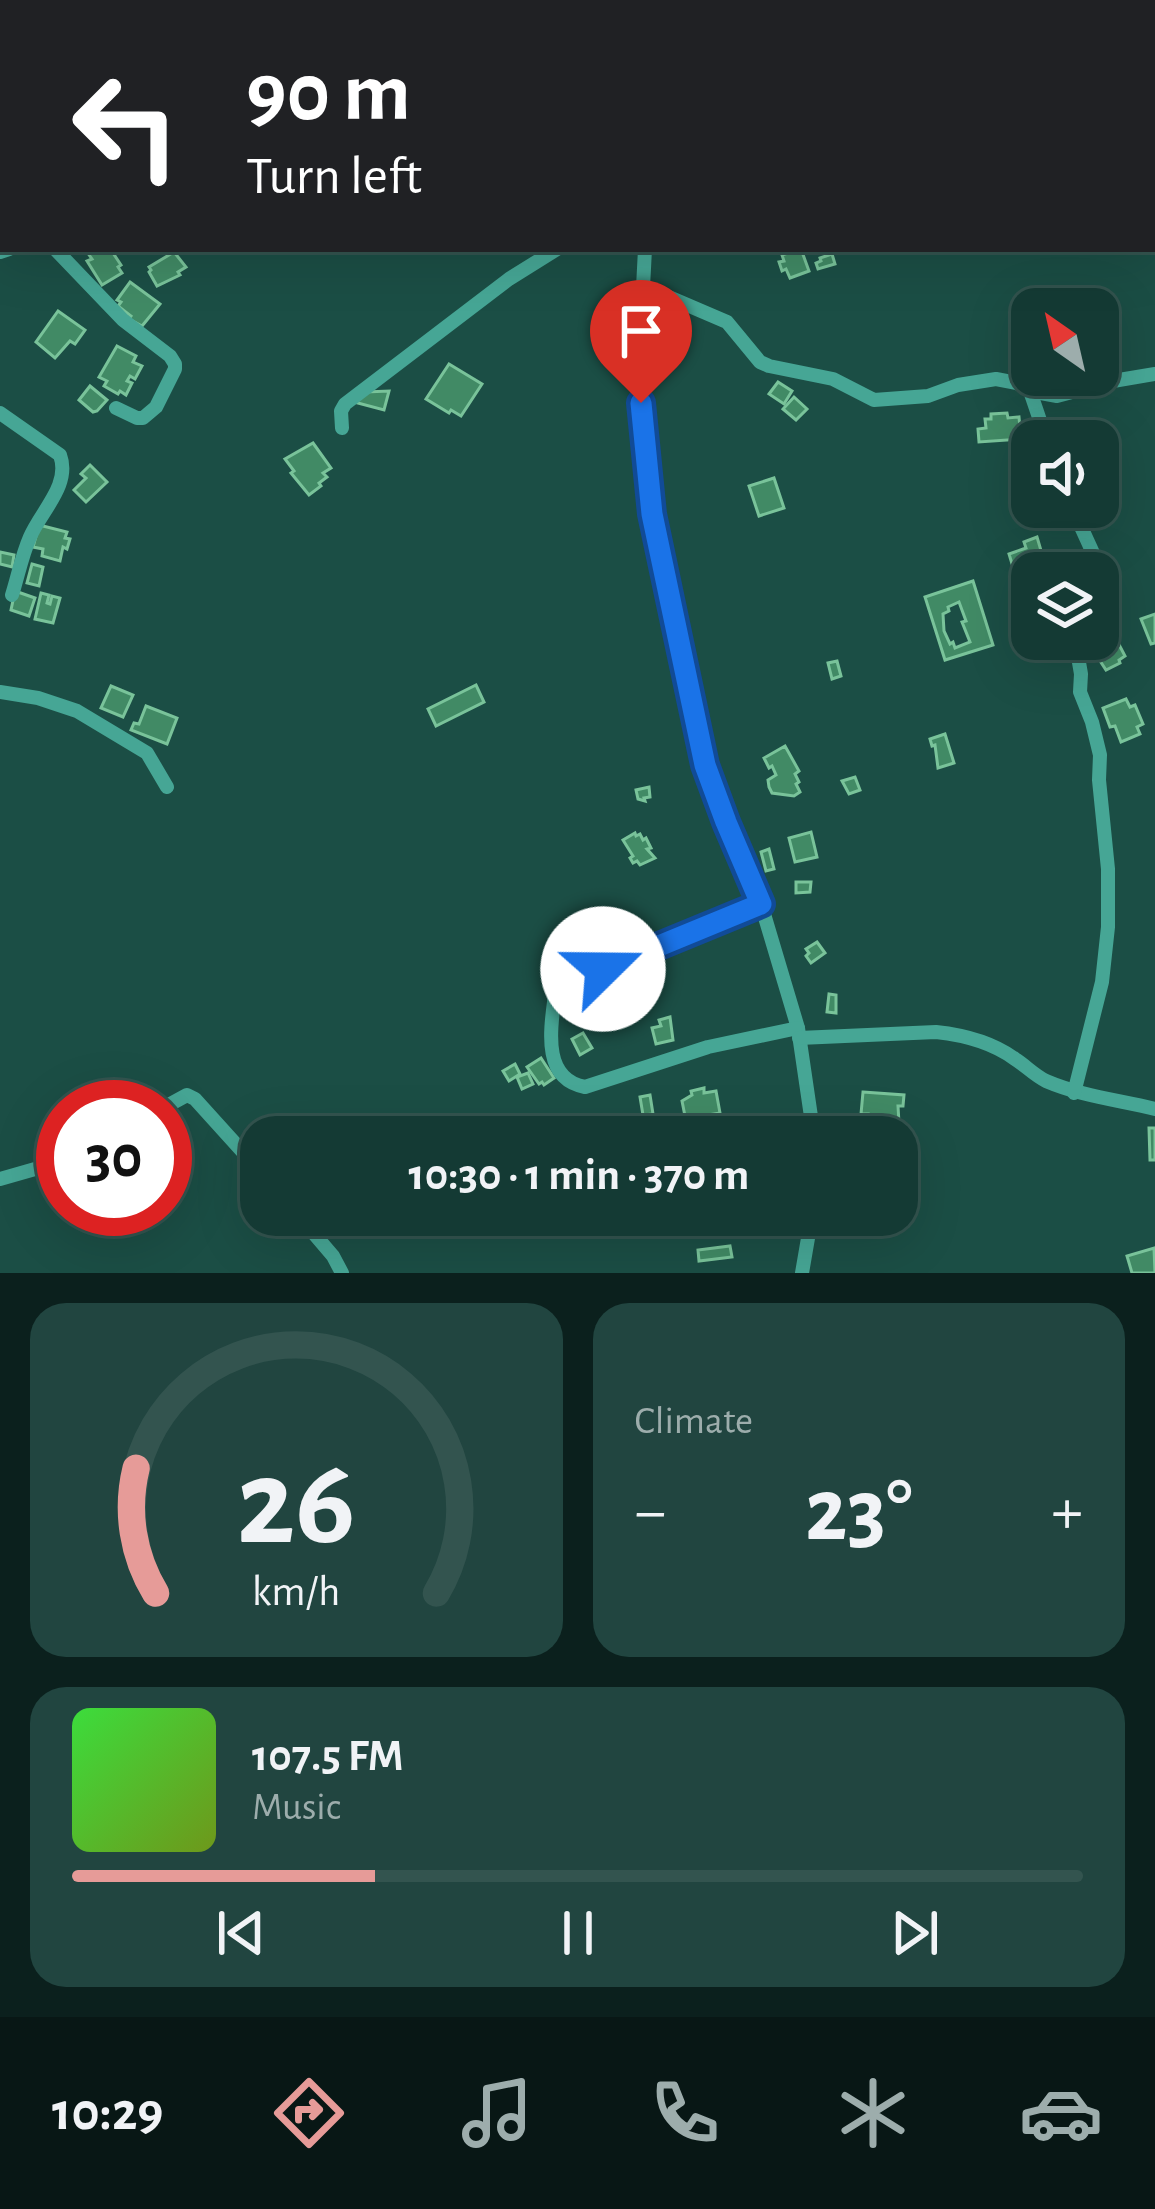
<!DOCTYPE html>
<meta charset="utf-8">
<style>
:root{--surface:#143a34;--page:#214540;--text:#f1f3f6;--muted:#9dadac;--line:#33544f;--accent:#e69b98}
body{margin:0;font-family:"Alegreya Sans",sans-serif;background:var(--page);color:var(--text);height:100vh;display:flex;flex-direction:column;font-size:45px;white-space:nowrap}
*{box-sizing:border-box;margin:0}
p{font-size:39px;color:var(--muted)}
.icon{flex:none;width:66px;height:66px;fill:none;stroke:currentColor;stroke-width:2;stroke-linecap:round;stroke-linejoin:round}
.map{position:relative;height:1273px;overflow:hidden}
.drawer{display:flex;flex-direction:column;gap:30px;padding:30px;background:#0b201d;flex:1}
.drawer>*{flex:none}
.hud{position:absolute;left:0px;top:0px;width:1155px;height:252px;box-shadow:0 12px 48px #0002,0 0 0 3px var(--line);background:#202124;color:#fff;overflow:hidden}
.needle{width:78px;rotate:326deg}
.fabs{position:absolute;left:1011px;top:288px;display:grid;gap:24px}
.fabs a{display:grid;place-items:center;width:108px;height:108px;border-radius:24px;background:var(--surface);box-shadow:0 12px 48px #0002,0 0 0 3px var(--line);font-size:60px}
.speed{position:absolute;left:36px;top:1080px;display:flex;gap:24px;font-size:60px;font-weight:700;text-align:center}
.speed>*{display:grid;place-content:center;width:156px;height:156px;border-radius:50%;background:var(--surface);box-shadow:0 12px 48px #0002,0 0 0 3px var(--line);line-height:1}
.speed .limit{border:18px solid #d22;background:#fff;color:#111}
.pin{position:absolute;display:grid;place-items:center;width:102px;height:102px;color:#fff;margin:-123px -51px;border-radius:50% 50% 50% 0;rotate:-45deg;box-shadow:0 0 12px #0007}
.pin .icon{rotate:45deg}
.me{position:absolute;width:132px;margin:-66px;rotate:68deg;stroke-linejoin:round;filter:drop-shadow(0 0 9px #0008)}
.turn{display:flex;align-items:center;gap:42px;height:252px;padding:0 48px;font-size:54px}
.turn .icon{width:156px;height:156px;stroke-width:2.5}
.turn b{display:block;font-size:84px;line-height:102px}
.big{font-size:90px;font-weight:600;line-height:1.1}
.drawer .card{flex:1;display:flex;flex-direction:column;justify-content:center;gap:18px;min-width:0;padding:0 42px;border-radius:36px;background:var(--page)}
.drawer .dial{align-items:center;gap:0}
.dial svg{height:312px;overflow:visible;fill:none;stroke:var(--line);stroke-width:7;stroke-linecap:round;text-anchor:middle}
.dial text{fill:var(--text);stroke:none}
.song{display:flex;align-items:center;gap:36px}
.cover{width:144px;height:144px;border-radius:18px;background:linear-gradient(135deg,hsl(120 70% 55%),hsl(80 70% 35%))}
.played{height:12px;border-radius:6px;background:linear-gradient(90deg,var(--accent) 30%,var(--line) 30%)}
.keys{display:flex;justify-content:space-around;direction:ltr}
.heat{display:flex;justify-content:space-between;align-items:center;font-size:66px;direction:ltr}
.drawer .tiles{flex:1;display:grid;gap:30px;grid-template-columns:1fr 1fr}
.card:last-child{grid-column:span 2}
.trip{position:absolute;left:240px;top:1116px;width:678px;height:120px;border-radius:36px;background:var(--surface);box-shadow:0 12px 48px #0002,0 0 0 3px var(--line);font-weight:600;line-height:120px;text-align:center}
.dock{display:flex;height:192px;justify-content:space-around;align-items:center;background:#081715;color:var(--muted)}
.dock .icon{width:84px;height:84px}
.dock .selected{color:var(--accent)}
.dock b{font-size:54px;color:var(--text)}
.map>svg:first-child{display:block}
</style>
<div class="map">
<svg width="1155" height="1273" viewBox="0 0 1155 1273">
<rect width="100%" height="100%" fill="#1b4e45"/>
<g fill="#418a65" stroke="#79c39a" stroke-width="3" fill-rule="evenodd">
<polygon points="91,249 111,250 121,265 118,267 122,273 102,285 87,261 92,259 87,252"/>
<polygon points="789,249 801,249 809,271 790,278 786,269 782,271 779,262 784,261 782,255 791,252"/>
<polygon points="174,252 186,267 178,272 180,275 157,286 149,272 151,270 149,267"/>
<polygon points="832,254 835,264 818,269 816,263 821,261 820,258"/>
<polygon points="130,282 160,304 142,326 129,319 131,316 118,306 121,302 117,300"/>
<polygon points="58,311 85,330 75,344 70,341 55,358 36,342"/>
<polygon points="117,346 136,356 133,362 142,366 135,379 130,376 127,381 132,383 126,395 120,391 118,394 104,386 107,381 99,377"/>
<polygon points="449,364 482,384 461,416 451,410 449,413 426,399"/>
<polygon points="778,382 792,391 784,404 769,394"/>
<polygon points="90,386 107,400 97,411 93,412 79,400"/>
<polygon points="389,391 384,410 354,402 365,392"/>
<polygon points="794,397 807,409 796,420 783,409"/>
<polygon points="1007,413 1008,418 1019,417 1021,439 979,442 978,429 986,428 985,419 991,419 991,414"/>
<polygon points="313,443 331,468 323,473 327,477 319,483 321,486 309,495 291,473 294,471 285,459"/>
<polygon points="90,465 107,482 86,502 74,490 86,478 81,474"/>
<polygon points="774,478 784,508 759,516 749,486"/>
<polygon points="39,525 67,532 65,538 70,539 67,549 63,547 60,561 42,556 43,549 33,547"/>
<polygon points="1037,537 1045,564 1034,568 1035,571 1016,577 1009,554 1026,548 1024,542"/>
<polygon points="0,552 14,555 12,567 0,564"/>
<polygon points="32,564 43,567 39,586 27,583"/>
<path d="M973,581l20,64 -48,15 -20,-63zM959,602l7,19 -4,1 8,20 -15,6 -2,-6 -3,2 -6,-13 -1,-17 6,-3 -1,-4z"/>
<polygon points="15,591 35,598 29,616 11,610"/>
<polygon points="41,593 49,595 47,603 50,604 52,596 60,598 53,623 35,619"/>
<polygon points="1155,614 1155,643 1151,644 1141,619"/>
<polygon points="1114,635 1125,656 1119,660 1120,663 1106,670 1093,650 1100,646 1098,643"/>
<polygon points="837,661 841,676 832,679 828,663"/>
<polygon points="476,685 484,702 436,726 428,709"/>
<polygon points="111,686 133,695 123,717 101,708"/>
<polygon points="1126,699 1130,707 1135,705 1143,724 1137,727 1140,734 1121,742 1115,726 1110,727 1103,708"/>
<polygon points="146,706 177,718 167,744 131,730 134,723 139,724"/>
<polygon points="945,734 954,763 938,768 935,745 932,746 930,739"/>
<polygon points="785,746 799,771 795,774 799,782 796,784 800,792 794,796 772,793 769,787 768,780 776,775 772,766 769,768 764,758"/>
<polygon points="855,777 860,790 849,794 842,781"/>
<polygon points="649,787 650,797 644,798 645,801 638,799 636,790"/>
<polygon points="811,832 817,857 795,862 789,838"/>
<polygon points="635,833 636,836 640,834 643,840 646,838 651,848 647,849 655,858 640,865 637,861 633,863 630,858 633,856 623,840"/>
<polygon points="769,849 774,869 766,871 761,852"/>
<polygon points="796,882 811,882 810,892 796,893"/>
<polygon points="817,942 825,953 811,963 806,956 809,953 806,949"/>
<polygon points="829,994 836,995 836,1013 827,1012"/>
<polygon points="670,1017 673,1040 656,1044 652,1028 661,1026 659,1020"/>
<polygon points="583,1033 592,1048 580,1055 572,1039"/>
<polygon points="541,1058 554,1078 544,1085 542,1082 539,1084 527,1067"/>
<polygon points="515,1064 520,1074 509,1081 503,1071"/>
<polygon points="528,1073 533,1084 522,1089 517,1077"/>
<polygon points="704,1088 704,1093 716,1091 720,1113 702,1116 703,1121 686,1121 682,1101 692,1095 691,1091"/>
<polygon points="863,1092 904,1095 903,1106 898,1106 899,1123 887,1122 887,1119 881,1119 881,1122 867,1121 868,1114 861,1114"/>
<polygon points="650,1095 653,1114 643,1115 640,1097"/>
<polygon points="651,1121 653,1129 672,1124 675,1135 645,1137 642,1124"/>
<polygon points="506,1126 513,1137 486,1137"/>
<polygon points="1149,1128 1155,1128 1155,1160 1150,1160"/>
<polygon points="730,1246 732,1257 699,1261 698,1250"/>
<polygon points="1154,1248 1155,1273 1132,1273 1127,1256"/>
</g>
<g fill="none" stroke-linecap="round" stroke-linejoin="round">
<g stroke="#46a695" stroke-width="14">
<polyline points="550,0 551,3"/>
<polyline points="812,0 816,3"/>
<polyline points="321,3 324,0"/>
<polyline points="645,3 650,0"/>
<polyline points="1152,162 1155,161"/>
<polyline points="0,209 3,209"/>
<polyline points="55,249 123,320 170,356 175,364 175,369 156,407 143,418 137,418 116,408"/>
<polyline points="645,249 639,365 643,441 652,514 705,765 761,904 798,1028 814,1137"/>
<polyline points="0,252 9,249"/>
<polyline points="643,286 727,322 760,362 769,366 833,379 874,400 928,396 958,385 996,379 1017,383 1030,391 1057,396 1113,381 1155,374"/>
<polyline points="1030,391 1047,441"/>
<path d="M0,413l60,42c11,30 -19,56 -30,82 -8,18 -12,39 -18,58"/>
<polyline points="342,428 341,411 345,404 509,279 557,249"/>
<polyline points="1072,507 1114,599 1114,614 1107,622 1098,625"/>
<polyline points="0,692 38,698 77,711 147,753 167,787"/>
<path d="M761,904l-194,81 -12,9c-4,33 -14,85 30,93l123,-40 90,-19"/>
<path d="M799,1038l137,-6c28,3 56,10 79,27 11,7 19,16 31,22 35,15 72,19 109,28"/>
<polyline points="1074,1093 1102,982 1108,927 1108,869 1099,780 1100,755 1092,722 1080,692 1081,674 1075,639"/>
<polyline points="165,1107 187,1095 195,1099 261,1172"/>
<polyline points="0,1179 63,1161"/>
<polyline points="298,1215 333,1256 342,1273"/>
<polyline points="802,1273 812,1215"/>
</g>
</g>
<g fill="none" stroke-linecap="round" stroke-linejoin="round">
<defs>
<polyline id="route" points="603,969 761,904 726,822 705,765 652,514 641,403"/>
</defs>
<use href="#route" stroke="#114b97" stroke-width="30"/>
<use href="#route" stroke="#1a73e8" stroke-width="21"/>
</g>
</svg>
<div class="fabs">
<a><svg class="needle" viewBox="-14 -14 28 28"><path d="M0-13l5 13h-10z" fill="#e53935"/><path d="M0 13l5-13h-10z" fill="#9dadac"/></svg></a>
<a><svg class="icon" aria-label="sound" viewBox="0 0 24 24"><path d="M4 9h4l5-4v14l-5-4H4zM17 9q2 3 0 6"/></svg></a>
<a><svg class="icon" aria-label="layers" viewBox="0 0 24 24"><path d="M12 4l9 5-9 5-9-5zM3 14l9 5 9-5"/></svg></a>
</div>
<div class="speed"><div class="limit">30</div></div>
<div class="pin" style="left:641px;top:403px;background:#d93025"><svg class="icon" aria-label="arrive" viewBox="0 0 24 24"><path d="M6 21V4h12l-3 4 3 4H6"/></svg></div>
<svg class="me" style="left:603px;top:969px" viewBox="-20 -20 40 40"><circle r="19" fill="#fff"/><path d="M0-13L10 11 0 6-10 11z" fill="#1a73e8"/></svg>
<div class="trip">10:30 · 1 min · 370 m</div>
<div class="hud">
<div class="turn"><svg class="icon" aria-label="left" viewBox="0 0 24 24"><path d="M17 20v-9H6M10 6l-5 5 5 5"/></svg><div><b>90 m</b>Turn left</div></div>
</div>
</div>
<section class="drawer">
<div class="tiles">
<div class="card dial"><svg viewBox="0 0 100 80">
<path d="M14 69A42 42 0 1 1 86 69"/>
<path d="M14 69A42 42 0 0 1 9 37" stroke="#e69b98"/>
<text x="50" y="56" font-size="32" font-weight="700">26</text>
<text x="50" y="72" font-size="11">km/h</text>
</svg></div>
<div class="card"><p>Climate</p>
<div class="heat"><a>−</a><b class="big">23°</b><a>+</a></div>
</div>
<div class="card">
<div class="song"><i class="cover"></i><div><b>107.5 FM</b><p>Music</p></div></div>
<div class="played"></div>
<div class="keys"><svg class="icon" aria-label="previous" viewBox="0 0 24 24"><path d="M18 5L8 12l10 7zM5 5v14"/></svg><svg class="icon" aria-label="pause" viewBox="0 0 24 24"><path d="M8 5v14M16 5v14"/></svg><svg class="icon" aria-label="next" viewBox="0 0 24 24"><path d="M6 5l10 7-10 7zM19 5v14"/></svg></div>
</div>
</div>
</section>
<nav class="dock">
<b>10:29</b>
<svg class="icon selected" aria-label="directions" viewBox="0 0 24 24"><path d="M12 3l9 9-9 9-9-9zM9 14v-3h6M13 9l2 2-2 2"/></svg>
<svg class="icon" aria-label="music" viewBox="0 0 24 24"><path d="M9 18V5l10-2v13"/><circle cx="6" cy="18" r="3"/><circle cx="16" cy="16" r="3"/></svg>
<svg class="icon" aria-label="phone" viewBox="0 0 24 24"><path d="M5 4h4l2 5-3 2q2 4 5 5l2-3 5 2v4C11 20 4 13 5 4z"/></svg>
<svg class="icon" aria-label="climate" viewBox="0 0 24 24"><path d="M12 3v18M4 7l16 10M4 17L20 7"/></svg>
<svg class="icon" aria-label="car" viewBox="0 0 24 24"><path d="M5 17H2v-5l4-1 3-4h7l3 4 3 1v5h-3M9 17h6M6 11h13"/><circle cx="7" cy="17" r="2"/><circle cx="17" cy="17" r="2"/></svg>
</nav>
